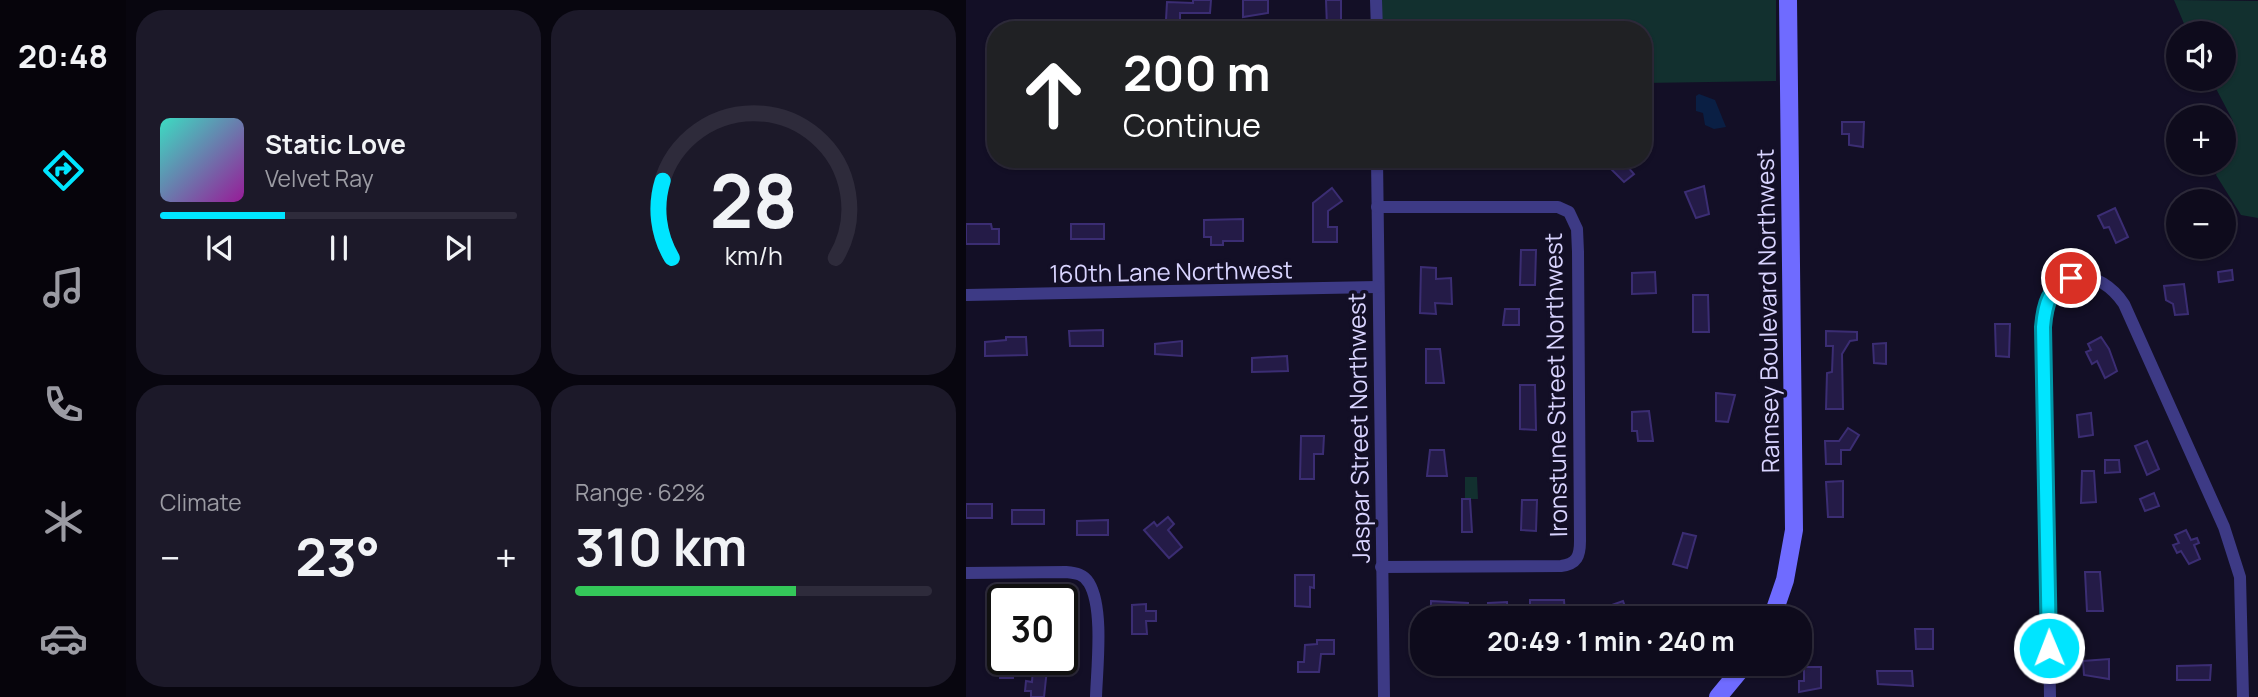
<!DOCTYPE html>
<meta charset="utf-8">
<style>
:root{--surface:#0e0b1c;--page:#1c1929;--text:#f1f3f6;--muted:#9b9ba3;--line:#2e2b3b;--accent:#00e5ff}
body{margin:0;font-family:Manrope,sans-serif;background:var(--page);color:var(--text);height:100vh;display:flex;flex-direction:column;font-size:26px;white-space:nowrap}
*{box-sizing:border-box;margin:0}
p{font-size:23px;color:var(--muted)}
.icon{flex:none;width:38px;height:38px;fill:none;stroke:currentColor;stroke-width:2;stroke-linecap:round;stroke-linejoin:round}
.map{position:relative;flex:1;overflow:hidden}
.sheet{display:flex;flex-direction:column;gap:10px;padding:10px;background:#08060f;width:840px}
.sheet>*{flex:none}
.banner{position:absolute;left:21px;top:21px;width:665px;height:147px;border-radius:28px;box-shadow:0 2px 5px #0004,0 0 0 2px var(--line);background:#202124;color:#fff;overflow:hidden}
.tools{position:absolute;left:1200px;top:21px;display:grid;gap:14px}
.tools a{display:grid;place-items:center;width:70px;height:70px;border-radius:50%;background:var(--surface);box-shadow:0 2px 5px #0004,0 0 0 2px var(--line);font-size:35px}
.speed{position:absolute;left:21px;top:584px;display:flex;gap:14px;font-size:35px;font-weight:700;text-align:center}
.speed>*{display:grid;place-content:center;width:91px;height:91px;border-radius:50%;background:var(--surface);box-shadow:0 2px 5px #0004,0 0 0 2px var(--line);line-height:1}
.speed .limit{border:4px solid #111;border-radius:10px;background:#fff;color:#111}
.pin{position:absolute;display:grid;place-items:center;width:60px;height:60px;color:#fff;margin:-30px;border:4px solid #fff;border-radius:50%;box-shadow:0 2px 7px #0007}
.me{position:absolute;width:77px;margin:-38px;rotate:359deg;stroke-linejoin:round;filter:drop-shadow(0 0 5px #0008)}
.turn{display:flex;align-items:center;gap:24px;height:147px;padding:0 21px;font-size:32px}
.turn .icon{width:91px;height:91px;stroke-width:2.5}
.turn b{display:block;font-size:49px;line-height:60px}
.big{font-size:52px;font-weight:700;line-height:1.1}
.sheet .tile{flex:1;display:flex;flex-direction:column;justify-content:center;gap:10px;min-width:0;padding:0 24px;border-radius:28px;background:var(--page)}
.sheet .dial{align-items:center;gap:0}
.dial svg{height:182px;overflow:visible;fill:none;stroke:var(--line);stroke-width:7;stroke-linecap:round;text-anchor:middle}
.dial text{fill:var(--text);stroke:none}
.song{display:flex;align-items:center;gap:21px}
.cover{width:84px;height:84px;border-radius:10px;background:linear-gradient(135deg,hsl(170 70% 55%),hsl(300 70% 35%))}
.played{height:7px;border-radius:4px;background:linear-gradient(90deg,var(--accent) 35%,var(--line) 35%)}
.keys{display:flex;justify-content:space-around;direction:ltr}
.heat{display:flex;justify-content:space-between;align-items:center;font-size:38px;direction:ltr}
.charge{height:10px;border-radius:5px;background:linear-gradient(90deg,#34c759 62%,var(--line) 0)}
.sheet .tiles{flex:1;display:grid;gap:10px;grid-template-columns:repeat(2,1fr)}
.trip{position:absolute;left:444px;top:606px;width:402px;height:70px;border-radius:28px;background:var(--surface);box-shadow:0 2px 5px #0004,0 0 0 2px var(--line);font-weight:700;line-height:70px;text-align:center}
main{display:flex;flex:1;min-height:0}
.menu{display:flex;flex-direction:column;width:126px;justify-content:space-around;align-items:center;background:#06040b;color:var(--muted)}
.menu .icon{width:49px;height:49px}
.menu .active{color:var(--accent)}
.menu b{font-size:32px;color:var(--text)}
.map>svg:first-child{display:block}
</style>
<main>
<nav class="menu">
<b>20:48</b>
<svg class="icon active" aria-label="directions" viewBox="0 0 24 24"><path d="M12 3l9 9-9 9-9-9zM9 14v-3h6M13 9l2 2-2 2"/></svg>
<svg class="icon" aria-label="music" viewBox="0 0 24 24"><path d="M9 18V5l10-2v13"/><circle cx="6" cy="18" r="3"/><circle cx="16" cy="16" r="3"/></svg>
<svg class="icon" aria-label="phone" viewBox="0 0 24 24"><path d="M5 4h4l2 5-3 2q2 4 5 5l2-3 5 2v4C11 20 4 13 5 4z"/></svg>
<svg class="icon" aria-label="climate" viewBox="0 0 24 24"><path d="M12 3v18M4 7l16 10M4 17L20 7"/></svg>
<svg class="icon" aria-label="car" viewBox="0 0 24 24"><path d="M5 17H2v-5l4-1 3-4h7l3 4 3 1v5h-3M9 17h6M6 11h13"/><circle cx="7" cy="17" r="2"/><circle cx="17" cy="17" r="2"/></svg>
</nav>
<section class="sheet">
<div class="tiles">
<div class="tile">
<div class="song"><i class="cover"></i><div><b>Static Love</b><p>Velvet Ray</p></div></div>
<div class="played"></div>
<div class="keys"><svg class="icon" aria-label="previous" viewBox="0 0 24 24"><path d="M18 5L8 12l10 7zM5 5v14"/></svg><svg class="icon" aria-label="pause" viewBox="0 0 24 24"><path d="M8 5v14M16 5v14"/></svg><svg class="icon" aria-label="next" viewBox="0 0 24 24"><path d="M6 5l10 7-10 7zM19 5v14"/></svg></div>
</div>
<div class="tile dial"><svg viewBox="0 0 100 80">
<path d="M14 69A42 42 0 1 1 86 69"/>
<path d="M14 69A42 42 0 0 1 10 35" stroke="#00e5ff"/>
<text x="50" y="56" font-size="32" font-weight="700">28</text>
<text x="50" y="72" font-size="11">km/h</text>
</svg></div>
<div class="tile"><p>Climate</p>
<div class="heat"><a>−</a><b class="big">23°</b><a>+</a></div>
</div>
<div class="tile"><p>Range · 62%</p><b class="big">310 km</b><div class="charge"></div></div>
</div>
</section>
<div class="map">
<svg width="1292" height="697" viewBox="0 0 1292 697">
<rect width="100%" height="100%" fill="#130f26"/>
<g fill="#12302f">
<polygon points="416,0 810,0 810,81 677,83 677,30 416,30"/>
<polygon points="1208,0 1292,1 1292,218 1275,215 1250,175 1255,163 1258,163 1267,121 1245,79 1258,79 1258,33 1222,33"/>
<polygon points="499,477 511,477 512,499 499,499"/>
</g>
<polygon fill="#0a1f44" points="733,94 749,100 760,127 748,129 739,125 737,113 730,111 730,96"/>
<g fill="#241b47" stroke="#3b2d73" stroke-width="2">
<polygon points="227,0 245,0 244,13 214,13 214,20 200,20 201,2 227,3"/>
<polygon points="277,0 302,0 302,13 277,17"/>
<polygon points="360,0 375,0 375,27 361,27"/>
<polygon points="876,122 898,122 897,147 883,145 883,134 876,134"/>
<polygon points="635,159 655,159 668,174 658,182"/>
<polygon points="738,186 743,214 730,218 719,192"/>
<polygon points="366,188 376,201 362,211 362,227 371,227 371,242 347,242 347,203"/>
<polygon points="1149,208 1162,237 1150,243 1143,227 1138,228 1132,216"/>
<polygon points="277,219 277,241 257,241 257,245 245,245 245,237 238,237 238,220"/>
<polygon points="0,224 25,224 26,229 33,229 33,244 0,244"/>
<rect x="105" y="224" width="33" height="15"/>
<polygon points="555,250 570,250 569,285 554,285"/>
<polygon points="455,267 470,268 470,279 485,278 486,304 469,303 470,314 454,313"/>
<polygon points="1266,270 1267,280 1253,282 1252,272"/>
<polygon points="689,272 690,293 666,294 666,273"/>
<polygon points="1218,284 1222,314 1209,315 1207,304 1200,300 1198,286"/>
<polygon points="727,295 742,295 743,332 727,332"/>
<polygon points="539,309 553,309 553,325 537,325"/>
<polygon points="1029,324 1044,324 1043,357 1030,356"/>
<polygon points="137,330 137,346 104,346 103,331"/>
<polygon points="860,331 891,332 891,340 884,341 876,354 877,409 860,409 861,373 866,372 867,346 860,346"/>
<polygon points="40,337 60,337 61,355 19,356 19,342 40,340"/>
<polygon points="1135,337 1143,349 1151,371 1139,378 1131,361 1126,364 1120,352 1125,350 1122,344"/>
<polygon points="216,341 216,356 189,354 189,344"/>
<polygon points="920,343 920,364 908,363 907,344"/>
<polygon points="460,349 474,349 478,383 460,383"/>
<polygon points="321,356 322,371 286,372 286,358"/>
<polygon points="554,385 569,385 570,430 554,429"/>
<polygon points="750,393 769,395 762,422 750,421"/>
<polygon points="683,411 687,441 672,441 671,431 666,431 666,412"/>
<polygon points="1125,413 1127,435 1113,437 1111,415"/>
<polygon points="882,428 893,435 884,450 875,450 875,464 860,464 859,441 873,441"/>
<polygon points="335,436 358,436 357,454 348,454 348,479 334,479"/>
<polygon points="1181,441 1193,469 1181,475 1169,446"/>
<polygon points="464,450 478,450 481,476 461,476"/>
<polygon points="1139,460 1153,460 1154,472 1139,473"/>
<polygon points="1116,471 1128,471 1130,502 1115,503"/>
<polygon points="877,481 877,517 862,517 860,482"/>
<polygon points="1188,493 1193,506 1179,511 1174,499"/>
<polygon points="496,499 504,499 506,532 496,532"/>
<polygon points="556,500 571,500 570,531 555,530"/>
<rect x="0" y="504" width="26" height="14"/>
<rect x="46" y="510" width="32" height="14"/>
<polygon points="202,517 208,524 202,530 216,547 203,558 178,530 188,522 191,526"/>
<polygon points="142,520 142,535 111,535 111,521"/>
<polygon points="1220,530 1225,540 1231,538 1233,543 1228,545 1234,559 1223,564 1215,551 1211,553 1207,545 1213,543 1209,535"/>
<polygon points="717,533 730,536 721,568 707,564"/>
<polygon points="1119,572 1134,572 1137,611 1121,611"/>
<polygon points="329,575 348,575 348,588 344,587 344,607 329,606"/>
<polygon points="564,600 598,600 599,614 564,617"/>
<polygon points="465,601 502,603 502,615 465,617"/>
<polygon points="657,601 663,618 613,618 612,617"/>
<polygon points="541,602 542,617 522,618 522,603"/>
<polygon points="180,604 180,611 190,611 190,621 180,621 181,634 166,634 166,605"/>
<polygon points="949,629 967,629 967,649 950,649"/>
<polygon points="351,640 368,640 368,654 355,654 353,672 332,672 332,662 338,662 339,645 351,644"/>
<polygon points="1143,659 1143,679 1118,675 1117,661"/>
<polygon points="35,660 48,660 47,678 34,678"/>
<polygon points="1245,665 1244,680 1211,680 1211,666"/>
<polygon points="838,667 855,667 855,688 833,692 833,681 838,681"/>
<polygon points="67,668 81,669 78,697 65,697 65,691 59,691 60,681 66,682"/>
<polygon points="911,671 946,671 947,686 912,684"/>
</g>
<g fill="none" stroke-linecap="round" stroke-linejoin="round">
<g stroke="#3d3a85" stroke-width="12">
<polyline points="410,0 411,30"/>
<polyline points="411,159 418,697"/>
<path d="M411,207h181l11,5 8,17 1,23 2,289c0,15 -3,23 -19,25l-180,1"/>
<polyline points="0,295 411,287"/>
<path d="M0,573l100,-1c10,1 18,2 23,11 15,25 8,84 7,114"/>
<path d="M1084,697l-6,-384c13,-47 55,-46 80,-9l100,223 16,50 3,120"/>
</g>
<g stroke="#6f6bff" stroke-width="18">
<polyline points="806,618 819,580 828,530 822,0"/>
<polyline points="752,697 780,663"/>
</g>
</g>
<g fill="none" stroke-linecap="round" stroke-linejoin="round">
<defs>
<path id="route" d="M1083,648l-6,-321c2,-23 6,-39 28,-49"/>
</defs>
<use href="#route" stroke="#0095a6" stroke-width="18"/>
<use href="#route" stroke="#00e5ff" stroke-width="12"/>
</g>
<g text-anchor="middle" dominant-baseline="central" stroke-width="7" stroke-linejoin="round" paint-order="stroke">
<g font-size="24" fill="#d9d4ff" stroke="#130f26">
<text transform="translate(205 271) rotate(-1)">160th Lane Northwest</text>
<text transform="translate(801 311) rotate(-91)">Ramsey Boulevard Northwest</text>
<text transform="translate(589 385) rotate(-91)">Ironstune Street Northwest</text>
<text transform="translate(392 428) rotate(-91)">Jaspar Street Northwest</text>
</g>
</g>
</svg>
<div class="tools">
<a><svg class="icon" aria-label="sound" viewBox="0 0 24 24"><path d="M4 9h4l5-4v14l-5-4H4zM17 9q2 3 0 6"/></svg></a>
<a>+</a>
<a>−</a>
</div>
<div class="speed"><div class="limit">30</div></div>
<div class="pin" style="left:1105px;top:278px;background:#d93025"><svg class="icon" aria-label="arrive" viewBox="0 0 24 24"><path d="M6 21V4h12l-3 4 3 4H6"/></svg></div>
<svg class="me" style="left:1083px;top:648px" viewBox="-20 -20 40 40"><circle r="17" fill="#00e5ff" stroke="#fff" stroke-width="3"/><path d="M0-11L8 9 0 5-8 9z" fill="#fff"/></svg>
<div class="trip">20:49 · 1 min · 240 m</div>
<div class="banner">
<div class="turn"><svg class="icon" aria-label="ahead" viewBox="0 0 24 24"><path d="M12 20V5M6 11l6-6 6 6"/></svg><div><b>200 m</b>Continue</div></div>
</div>
</div>
</main>
